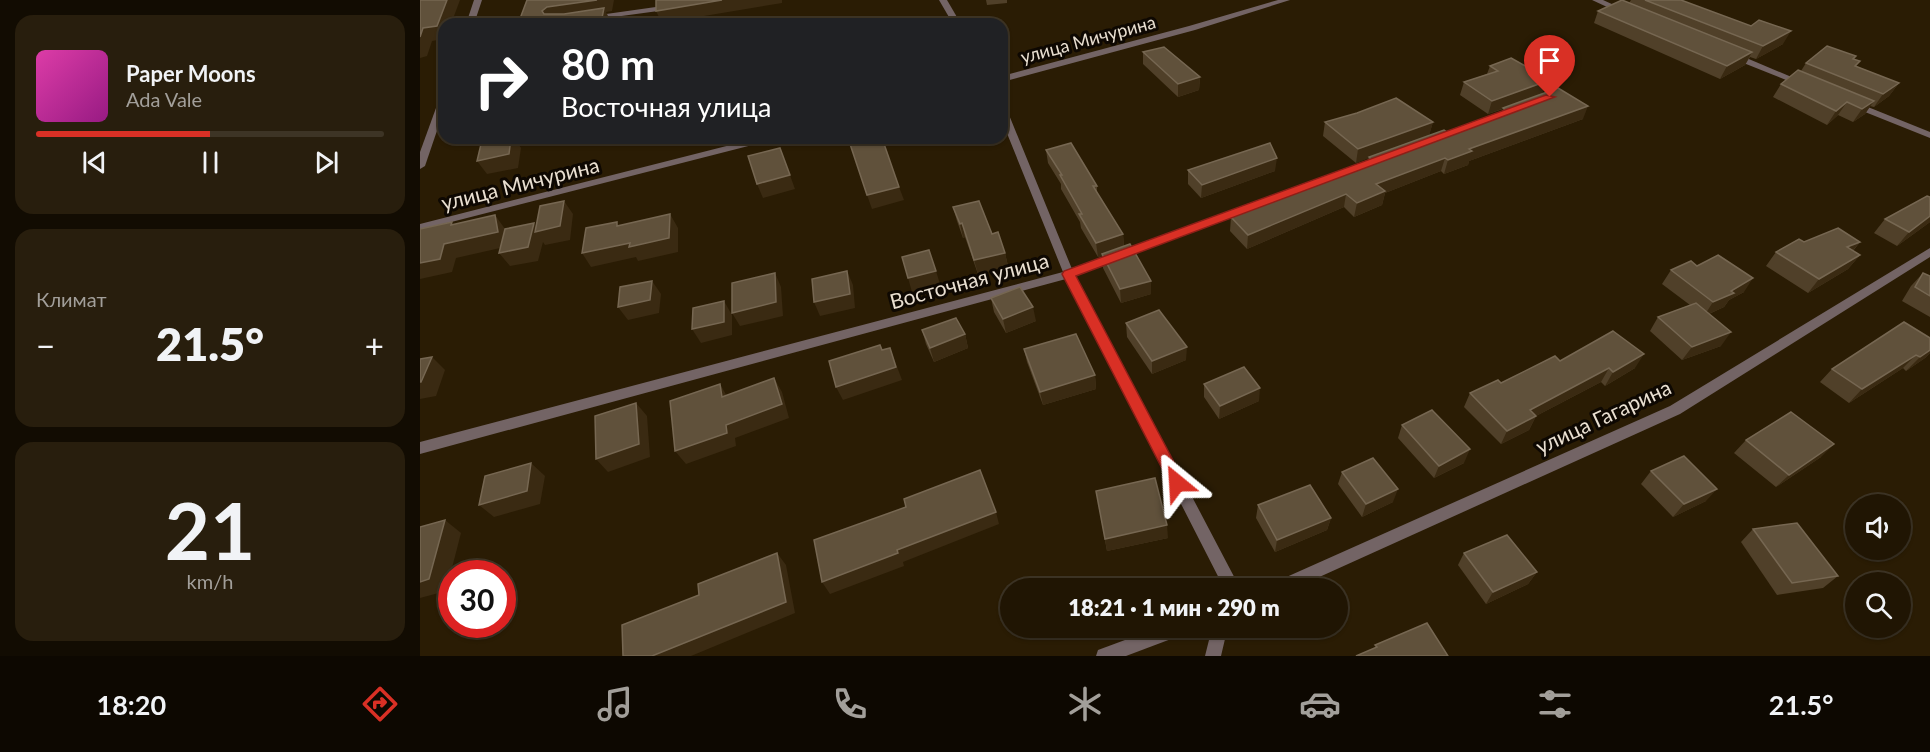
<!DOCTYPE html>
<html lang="ru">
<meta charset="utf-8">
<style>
:root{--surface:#201503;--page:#281e0d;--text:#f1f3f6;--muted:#a29f9a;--line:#3d3425;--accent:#d93025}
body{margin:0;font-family:Lato,sans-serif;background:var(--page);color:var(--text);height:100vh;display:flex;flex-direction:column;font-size:22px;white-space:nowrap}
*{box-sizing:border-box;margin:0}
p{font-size:20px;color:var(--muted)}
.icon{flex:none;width:33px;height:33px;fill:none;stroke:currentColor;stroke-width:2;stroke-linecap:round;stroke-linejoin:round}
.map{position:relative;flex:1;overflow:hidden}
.details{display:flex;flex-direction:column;gap:15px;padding:15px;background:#120c02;width:420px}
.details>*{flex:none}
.hud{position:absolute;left:18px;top:18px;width:570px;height:126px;border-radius:18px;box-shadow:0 2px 4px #0004,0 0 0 2px var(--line);background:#202124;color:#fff;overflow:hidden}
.tools{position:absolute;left:1425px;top:494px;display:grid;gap:12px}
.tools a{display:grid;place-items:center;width:66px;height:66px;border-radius:50%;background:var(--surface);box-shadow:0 2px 4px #0004,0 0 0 2px var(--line);font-size:30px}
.speed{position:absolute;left:18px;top:560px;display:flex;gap:12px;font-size:30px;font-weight:700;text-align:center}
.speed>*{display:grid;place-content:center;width:78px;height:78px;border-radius:50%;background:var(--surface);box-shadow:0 2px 4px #0004,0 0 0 2px var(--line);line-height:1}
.speed .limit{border:9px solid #d22;background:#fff;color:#111}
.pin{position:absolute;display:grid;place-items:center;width:51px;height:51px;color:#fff;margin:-62px -26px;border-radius:50% 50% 50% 0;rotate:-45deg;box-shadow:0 0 6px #0007}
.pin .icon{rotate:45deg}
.me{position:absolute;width:66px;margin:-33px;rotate:333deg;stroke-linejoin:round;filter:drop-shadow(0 0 4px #0008)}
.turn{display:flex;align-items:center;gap:21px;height:126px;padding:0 24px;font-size:27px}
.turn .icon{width:78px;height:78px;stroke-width:2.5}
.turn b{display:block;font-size:42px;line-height:51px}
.big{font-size:45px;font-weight:800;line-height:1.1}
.details .card{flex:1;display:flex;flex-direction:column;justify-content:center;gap:9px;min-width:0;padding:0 21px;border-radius:18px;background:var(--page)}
.details .dial{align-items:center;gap:0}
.dial b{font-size:78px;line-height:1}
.song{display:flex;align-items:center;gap:18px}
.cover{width:72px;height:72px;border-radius:9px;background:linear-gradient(135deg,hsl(320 70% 55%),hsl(310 70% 35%))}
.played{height:6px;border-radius:3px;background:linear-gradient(90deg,var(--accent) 50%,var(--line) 50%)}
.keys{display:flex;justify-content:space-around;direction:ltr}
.heat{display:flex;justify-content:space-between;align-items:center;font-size:33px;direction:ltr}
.trip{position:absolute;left:580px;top:578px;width:348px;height:60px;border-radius:30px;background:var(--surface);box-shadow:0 2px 4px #0004,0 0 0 2px var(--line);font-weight:800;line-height:60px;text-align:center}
.tabs{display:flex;height:96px;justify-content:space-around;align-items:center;background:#0d0801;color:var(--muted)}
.tabs .icon{width:42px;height:42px}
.tabs .active{color:var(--accent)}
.tabs b{font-size:27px;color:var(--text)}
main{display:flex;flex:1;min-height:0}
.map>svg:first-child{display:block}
</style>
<main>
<section class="details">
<div class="card">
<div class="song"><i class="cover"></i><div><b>Paper Moons</b><p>Ada Vale</p></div></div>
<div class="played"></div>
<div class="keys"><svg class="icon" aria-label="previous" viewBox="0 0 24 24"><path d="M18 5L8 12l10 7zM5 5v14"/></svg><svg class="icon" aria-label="pause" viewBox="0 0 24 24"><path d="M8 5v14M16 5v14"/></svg><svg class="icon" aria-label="next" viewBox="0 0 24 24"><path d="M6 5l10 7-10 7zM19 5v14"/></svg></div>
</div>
<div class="card"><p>Климат</p>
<div class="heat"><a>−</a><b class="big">21.5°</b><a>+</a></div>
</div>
<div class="card dial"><b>21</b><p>km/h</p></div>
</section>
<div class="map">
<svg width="1510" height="656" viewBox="0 0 1510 656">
<rect width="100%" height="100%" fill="#2a1c04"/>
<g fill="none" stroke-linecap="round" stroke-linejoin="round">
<g fill="#736465" fill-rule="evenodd">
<polygon points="54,0 62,0 54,24 46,24"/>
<polygon points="519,0 527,0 541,24 533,24"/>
<polygon points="858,0 870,0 775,30 582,82 582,76 769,26"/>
<polygon points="1172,0 1183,0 1207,11 1200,13"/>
<polygon points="250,5 254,7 253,9 172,20 168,18 172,16"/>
<polygon points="1311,54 1317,54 1388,84 1381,86 1311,58"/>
<polygon points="24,94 24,110 5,166 0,169 0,152 20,97"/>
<polygon points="1433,101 1510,132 1510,138 1430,106 1429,104"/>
<polygon points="582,107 587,110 652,269 954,159 960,159 962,161 656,276 820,588 804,588 646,279 0,454 0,442 643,272 582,121"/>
<polygon points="1095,107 1098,108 1098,112 1018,141 1015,142 1010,139"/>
<polygon points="338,138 354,138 352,140 0,230 0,224"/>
<polygon points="1510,248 1510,257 1260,414 875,588 850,588 853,583 1250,406"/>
<polygon points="740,627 769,627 767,633 706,656 676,656 678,650"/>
<polygon points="795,627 812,627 805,639 801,656 785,656 790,636"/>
</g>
</g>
<g fill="#504029">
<polygon points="566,0 587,0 587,3 567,5"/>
<polygon points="1211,0 1261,0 1363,44 1336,59 1330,57 1325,65 1300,79 1174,23 1178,11 1209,3"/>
<polygon points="723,52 780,77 779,90 758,97 723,64"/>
<polygon points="1434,59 1440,61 1436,66 1479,83 1469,96 1454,107 1450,106 1445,114 1433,122 1418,115 1407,125 1353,97 1361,84 1381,71 1386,63"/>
<polygon points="1070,66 1113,73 1123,94 1163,119 1049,161 1048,165 1024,174 1021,171 965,193 962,205 934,217 924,207 827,249 810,231 811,217 947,164 948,158 936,163 903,136 905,122 1013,122 1009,135 1030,134 1080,117 1083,109 1068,114 1040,95 1044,82 1067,74"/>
<polygon points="626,150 677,186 677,193 703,234 704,247 731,281 731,294 701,303 683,268 682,256 678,257 661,228 660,222 641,189 641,184 628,163"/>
<polygon points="768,170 855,171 781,198 768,184"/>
<polygon points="533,207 572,234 585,253 588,266 558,274 545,237 543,238 537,221"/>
<polygon points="1465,219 1510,222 1477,246 1454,233"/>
<polygon points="1384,242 1440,242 1433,251 1440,255 1428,269 1388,293 1346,266 1356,252"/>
<polygon points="1277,266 1324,292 1309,300 1304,307 1289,314 1301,346 1262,360 1230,331 1238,317 1270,305 1242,284 1251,270"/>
<polygon points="1503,273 1510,276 1510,317 1482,301 1491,286"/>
<polygon points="571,298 616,321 586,333 574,312"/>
<polygon points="706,323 766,360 732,374 707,337"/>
<polygon points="502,330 545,334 548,348 514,362 506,344"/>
<polygon points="1510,338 1510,353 1505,358 1486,371 1483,368 1429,403 1400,382 1412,369"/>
<polygon points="604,349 675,375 676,389 623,405 607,362"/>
<polygon points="1140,361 1215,368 1185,386 1181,382 1116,416 1109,430 1081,444 1044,407 1050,393 1081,383"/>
<polygon points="784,384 839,401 799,419 784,397"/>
<polygon points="982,425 1044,463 1014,478 978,438"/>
<polygon points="1326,440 1401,457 1356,487 1314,453"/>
<polygon points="1231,471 1286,501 1253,517 1221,484"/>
<polygon points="922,472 973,502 942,517 918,484"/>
<polygon points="676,491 748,538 687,551"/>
<polygon points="838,505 911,518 907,530 855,552 836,518"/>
<polygon points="1333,529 1418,576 1403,588 1357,595 1321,542"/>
<polygon points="1044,553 1117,572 1108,584 1066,604 1038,565"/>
</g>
<g fill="#3a2a12">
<polygon points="27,0 40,0 31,24 24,24 24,39 12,41 7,56 0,58 0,37 3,28"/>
<polygon points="177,0 194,0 192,11 186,12 190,20 190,24 129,24 122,11 127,7"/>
<polygon points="302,0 362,0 362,3 242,23 236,11"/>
<polygon points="1371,31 1363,44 1336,59 1343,46"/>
<polygon points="1332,52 1325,65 1300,79 1307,66"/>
<polygon points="780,77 779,90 758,97 758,84"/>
<polygon points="1127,81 1122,94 1068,114 1072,101"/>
<polygon points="1479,83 1469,96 1454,107 1463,94"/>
<polygon points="1454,101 1445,114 1433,122 1442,109"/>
<polygon points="1427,102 1418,115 1407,125 1416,111"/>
<polygon points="1168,106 1163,119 1049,161 1048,165 1024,174 1028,160 1049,149"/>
<polygon points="1013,122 1009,136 936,163 938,149"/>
<polygon points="91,138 95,138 101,148 98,168 67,174 57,161"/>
<polygon points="360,148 375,189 343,198 337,184"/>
<polygon points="857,158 855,171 781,198 782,185"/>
<polygon points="1025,158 1021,171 965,193 962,205 934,217 937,203 956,184"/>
<polygon points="479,187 484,200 452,209 447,195"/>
<polygon points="926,194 924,207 827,249 828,235"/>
<polygon points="144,201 153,214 150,240 125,245 123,242 118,261 90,266 79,253 114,223 119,231"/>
<polygon points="250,214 258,228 258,252 218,261 216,257 171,267 162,253"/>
<polygon points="75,215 85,229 89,246 36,258 32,272 0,279 0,263 24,244"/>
<polygon points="1510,216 1510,222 1477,246 1489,232"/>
<polygon points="542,223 545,237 543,238 540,224"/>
<polygon points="703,234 704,248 678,257 676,243"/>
<polygon points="1440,242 1429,255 1427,247"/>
<polygon points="585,253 588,266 558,274 554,260"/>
<polygon points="1440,255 1428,269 1388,293 1399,279"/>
<polygon points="427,271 433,285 435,308 400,316 394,302"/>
<polygon points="516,271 520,284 492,292 488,278"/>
<polygon points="355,273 361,287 363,316 320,326 312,313"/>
<polygon points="1333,278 1324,292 1309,300 1304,307 1284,316 1293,302 1311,291"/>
<polygon points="232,281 241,294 239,313 208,320 198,307"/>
<polygon points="731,281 731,294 701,303 700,289"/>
<polygon points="304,301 312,315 312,335 281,343 272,329"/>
<polygon points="613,307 616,321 586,333 583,319"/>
<polygon points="1311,332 1301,346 1262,360 1272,347"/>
<polygon points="545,334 548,348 514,362 510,348"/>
<polygon points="767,347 766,360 732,374 732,361"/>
<polygon points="470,348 482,380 423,400 416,387"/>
<polygon points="1510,350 1510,353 1505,358 1486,371 1500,357"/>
<polygon points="1224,354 1215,368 1185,386 1193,372"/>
<polygon points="1496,355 1483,368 1429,403 1442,389"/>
<polygon points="12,357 25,370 16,396 0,399 0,382"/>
<polygon points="1189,368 1181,382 1116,416 1109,430 1081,444 1087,431 1110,410"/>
<polygon points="675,375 676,389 623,405 620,392"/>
<polygon points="354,378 362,392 369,418 315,438 316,446 266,464 255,451 306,425"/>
<polygon points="300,384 308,398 302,397"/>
<polygon points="840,388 839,401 799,419 800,406"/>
<polygon points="216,403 227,416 230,457 188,472 176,459"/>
<polygon points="1414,444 1401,457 1356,487 1369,475"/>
<polygon points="1050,449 1044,463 1014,478 1019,466"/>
<polygon points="111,463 125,476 120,504 74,517 59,505"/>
<polygon points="978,489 973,502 942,517 946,504"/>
<polygon points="1297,489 1286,501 1253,517 1264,504"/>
<polygon points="576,512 579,524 483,562 484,566 410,594 402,582 477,550"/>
<polygon points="911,518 907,530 855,552 857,540"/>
<polygon points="25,520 41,533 26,591 0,598 0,582"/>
<polygon points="747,525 748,538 687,551 685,539"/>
<polygon points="357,553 366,565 375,613 271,656 232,656"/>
<polygon points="1117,572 1108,584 1066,604 1073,592"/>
</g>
<g fill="#60513b" stroke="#766752" stroke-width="1.5">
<polygon points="0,0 27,0 17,26 3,28 0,37"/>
<polygon points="107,0 177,0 127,7 122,11 124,14 144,14 184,8 181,23 172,24 98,24"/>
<polygon points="236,0 302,0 236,11"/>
<polygon points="1202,0 1332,52 1307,66 1178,11"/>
<polygon points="1225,0 1261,0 1331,26 1339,20 1371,31 1343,46"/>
<polygon points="1407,46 1436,56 1433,59 1440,61 1435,66 1479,83 1463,94 1386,63"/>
<polygon points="744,47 780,77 758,84 723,52"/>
<polygon points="1091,58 1114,71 1112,72 1127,81 1072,101 1044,82 1078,71 1070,66"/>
<polygon points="1378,70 1454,101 1442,109 1427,102 1416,111 1361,84"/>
<polygon points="1138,88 1168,106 1049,149 1052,151 1028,160 1025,158 956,184 965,191 937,203 926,194 828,235 811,217 954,162 949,157 1024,130 1030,134 1090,113 1083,108"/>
<polygon points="976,98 1013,122 938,149 905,122 937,113"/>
<polygon points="73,138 91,138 89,154 57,161 62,140"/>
<polygon points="428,138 462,138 479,187 447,195"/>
<polygon points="651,143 677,186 673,186 703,234 676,243 659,214 662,214 640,175 642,175 626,150"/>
<polygon points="850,143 857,158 782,185 768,170"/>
<polygon points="360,148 370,175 337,184 328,156"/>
<polygon points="1507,196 1510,197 1510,216 1489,232 1465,219"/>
<polygon points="144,201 140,226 115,232 120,206"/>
<polygon points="559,201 572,234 578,232 585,253 554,260 542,223 540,224 533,207"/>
<polygon points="250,214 249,238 209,247 210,243 162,253 166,228 197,222 197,226"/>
<polygon points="75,215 78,232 24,244 20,259 0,263 0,229 32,222 31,225"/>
<polygon points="114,223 108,247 79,253 85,229"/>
<polygon points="1418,228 1440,242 1427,247 1440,255 1399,279 1356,252 1379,239 1384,242"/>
<polygon points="710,244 731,281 700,289 682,254"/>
<polygon points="509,250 516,271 488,278 482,257"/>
<polygon points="1298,255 1333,278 1311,291 1314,293 1293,302 1251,270 1271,261 1277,266"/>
<polygon points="427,271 430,294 394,302 392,279"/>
<polygon points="355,273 356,302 312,313 312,283"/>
<polygon points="1503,273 1510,276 1510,296 1495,287"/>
<polygon points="232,281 230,300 198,307 200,287"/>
<polygon points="600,287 613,307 583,319 571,298"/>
<polygon points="304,301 304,322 272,329 273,308"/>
<polygon points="1276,303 1311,332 1272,347 1238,317"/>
<polygon points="739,310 767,347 732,361 706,323"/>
<polygon points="536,318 545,334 510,348 502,330"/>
<polygon points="1484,322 1510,338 1510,350 1500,357 1496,355 1442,389 1412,369"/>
<polygon points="1193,331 1224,354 1193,372 1189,368 1110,410 1116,416 1087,431 1050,393 1078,380 1081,383 1135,356 1140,361"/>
<polygon points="656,334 675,375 620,392 604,349"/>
<polygon points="460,345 462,350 470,348 476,367 416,387 409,361"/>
<polygon points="12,357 1,382 0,382 0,359"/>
<polygon points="824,367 840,388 800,406 784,384"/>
<polygon points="354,378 362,404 306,425 307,433 255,451 250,401 300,384 302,397"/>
<polygon points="216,403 219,444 176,459 175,416"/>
<polygon points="1012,410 1050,449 1019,466 982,425"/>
<polygon points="1371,412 1414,444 1369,475 1326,440"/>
<polygon points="1264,456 1297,489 1264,504 1231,471"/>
<polygon points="953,458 978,489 946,504 922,472"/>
<polygon points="111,463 107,491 59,505 65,476"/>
<polygon points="560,470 576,512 477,550 478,553 402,582 394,540 486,507 484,499"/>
<polygon points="735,478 747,525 685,539 676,491"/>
<polygon points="890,485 911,518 857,540 838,505"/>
<polygon points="25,520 9,579 0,582 0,527"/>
<polygon points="1377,523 1418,576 1372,583 1333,529"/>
<polygon points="1087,535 1117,572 1073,592 1044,553"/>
<polygon points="357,553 366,602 232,656 203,656 202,625 279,595 278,584"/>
<polygon points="1007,623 1028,656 936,656 957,647 955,645"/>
</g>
<polygon fill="#d93025" stroke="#8d1f18" stroke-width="1.5" points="1126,95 1135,97 656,276 765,483 763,488 757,490 752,488 642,274 644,271"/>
<g text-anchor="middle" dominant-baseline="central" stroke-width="6" stroke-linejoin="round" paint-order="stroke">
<g font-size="18" fill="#e9dfd1" stroke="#0e0802">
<text transform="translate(668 39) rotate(-15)">улица Мичурина</text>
</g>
<g font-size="21" fill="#e9dfd1" stroke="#0e0802">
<text transform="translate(100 183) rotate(-14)">улица Мичурина</text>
<text transform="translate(549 280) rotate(-15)">Восточная улица</text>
<text transform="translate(1183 416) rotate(-25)">улица Гагарина</text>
</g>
</g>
</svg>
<div class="tools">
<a><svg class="icon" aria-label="sound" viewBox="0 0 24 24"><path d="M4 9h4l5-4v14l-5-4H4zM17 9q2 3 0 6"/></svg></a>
<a><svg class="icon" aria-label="search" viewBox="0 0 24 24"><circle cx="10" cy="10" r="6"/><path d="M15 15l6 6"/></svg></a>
</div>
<div class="speed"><div class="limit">30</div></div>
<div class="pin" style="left:1130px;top:97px;background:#d93025"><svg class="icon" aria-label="arrive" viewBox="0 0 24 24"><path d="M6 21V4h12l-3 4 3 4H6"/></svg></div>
<svg class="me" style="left:757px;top:483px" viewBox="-20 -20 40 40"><path d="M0-17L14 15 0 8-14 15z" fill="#d93025" stroke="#fff" stroke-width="4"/></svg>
<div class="trip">18:21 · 1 мин · 290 m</div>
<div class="hud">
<div class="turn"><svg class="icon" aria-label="right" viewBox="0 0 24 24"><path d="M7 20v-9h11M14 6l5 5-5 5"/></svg><div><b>80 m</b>Восточная улица</div></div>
</div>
</div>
</main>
<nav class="tabs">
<b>18:20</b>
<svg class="icon active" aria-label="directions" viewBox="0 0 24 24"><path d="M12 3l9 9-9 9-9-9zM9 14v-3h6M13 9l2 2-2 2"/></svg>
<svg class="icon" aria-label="music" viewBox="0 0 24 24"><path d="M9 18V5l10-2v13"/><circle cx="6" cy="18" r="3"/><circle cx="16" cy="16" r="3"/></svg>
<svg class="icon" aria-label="phone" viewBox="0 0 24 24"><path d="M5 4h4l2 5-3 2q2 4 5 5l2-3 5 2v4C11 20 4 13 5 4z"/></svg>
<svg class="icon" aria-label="climate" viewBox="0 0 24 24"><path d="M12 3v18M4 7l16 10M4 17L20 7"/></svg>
<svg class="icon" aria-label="car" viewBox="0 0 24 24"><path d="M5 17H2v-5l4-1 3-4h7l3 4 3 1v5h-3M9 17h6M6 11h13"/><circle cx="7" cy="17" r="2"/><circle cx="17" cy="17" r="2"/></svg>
<svg class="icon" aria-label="filters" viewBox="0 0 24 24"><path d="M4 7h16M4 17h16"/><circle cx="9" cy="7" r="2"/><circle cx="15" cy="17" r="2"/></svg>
<b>21.5°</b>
</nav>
